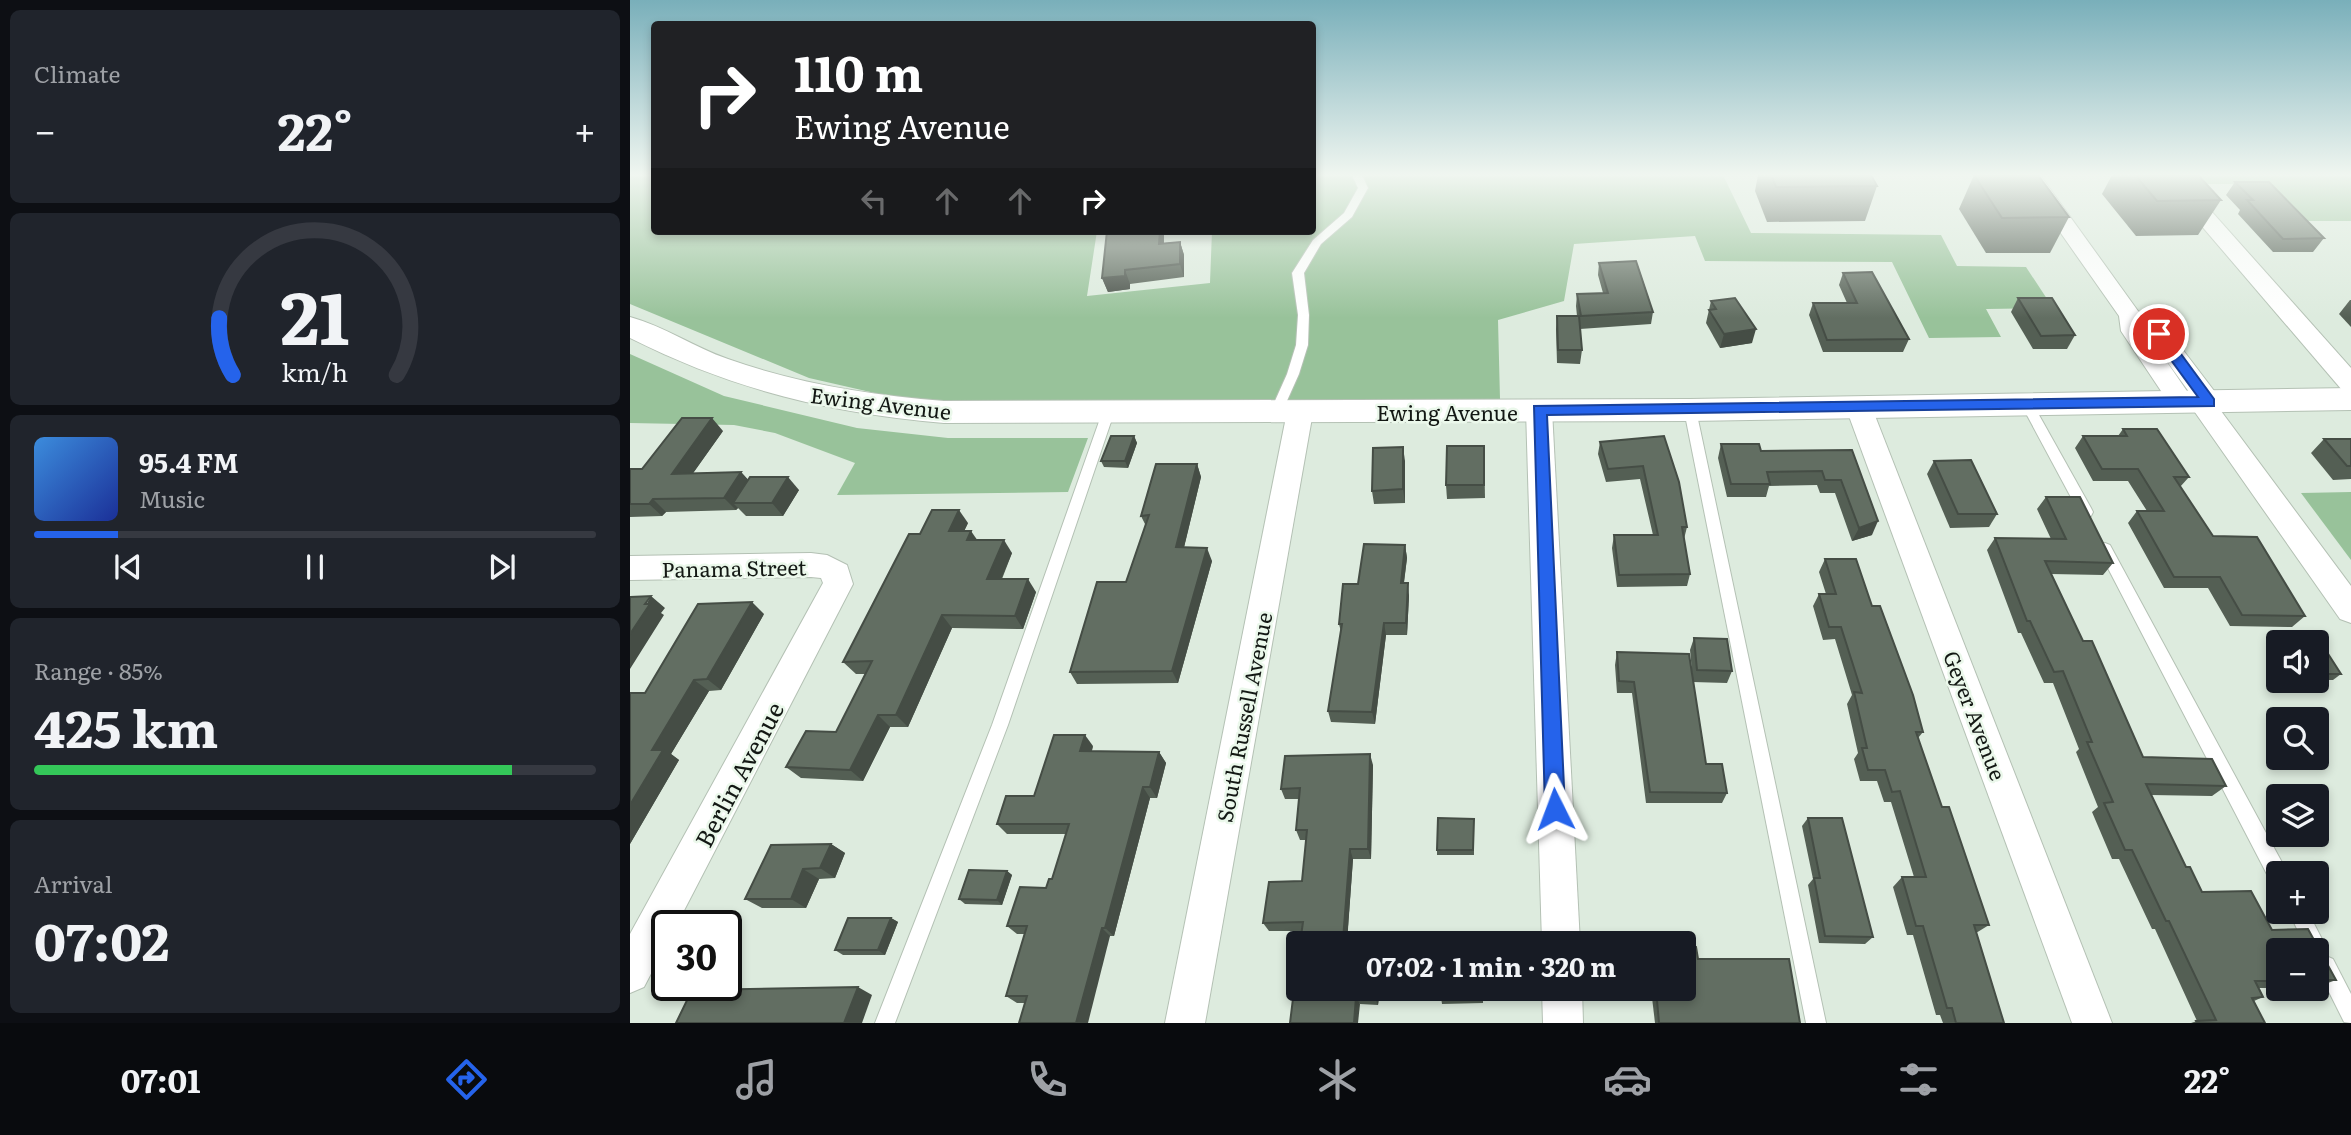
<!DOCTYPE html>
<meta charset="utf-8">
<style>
:root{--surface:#171b24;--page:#20242c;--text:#f1f3f6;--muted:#9ea1a6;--line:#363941;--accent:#2563eb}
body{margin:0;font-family:Literata,serif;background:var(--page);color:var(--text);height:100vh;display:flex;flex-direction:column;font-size:26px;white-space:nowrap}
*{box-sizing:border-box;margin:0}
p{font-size:23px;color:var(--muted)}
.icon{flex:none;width:38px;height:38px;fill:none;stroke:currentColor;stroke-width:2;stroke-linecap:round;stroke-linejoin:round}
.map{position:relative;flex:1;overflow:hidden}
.sheet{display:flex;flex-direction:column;gap:10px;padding:10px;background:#0d0f14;width:630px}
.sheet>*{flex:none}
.guide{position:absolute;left:21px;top:21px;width:665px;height:214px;border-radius:7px;box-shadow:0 4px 10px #0003;background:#202124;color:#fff;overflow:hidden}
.fabs{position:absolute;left:1636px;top:630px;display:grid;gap:14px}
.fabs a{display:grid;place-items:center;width:63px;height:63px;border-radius:7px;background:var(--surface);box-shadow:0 4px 10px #0003;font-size:35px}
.speed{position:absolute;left:21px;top:910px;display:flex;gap:14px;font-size:35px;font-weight:700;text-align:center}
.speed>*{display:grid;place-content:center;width:91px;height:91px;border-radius:50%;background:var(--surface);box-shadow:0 4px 10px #0003;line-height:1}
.speed .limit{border:4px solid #111;border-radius:10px;background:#fff;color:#111}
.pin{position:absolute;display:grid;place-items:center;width:60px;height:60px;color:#fff;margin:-30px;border:4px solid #fff;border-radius:50%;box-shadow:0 2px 7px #0007}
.me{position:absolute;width:77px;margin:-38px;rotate:357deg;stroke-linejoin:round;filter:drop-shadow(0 0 5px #0008)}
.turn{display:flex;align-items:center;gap:24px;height:147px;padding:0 28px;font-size:32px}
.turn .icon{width:91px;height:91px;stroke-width:2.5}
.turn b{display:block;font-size:49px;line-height:60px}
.lanes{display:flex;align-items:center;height:66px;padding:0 28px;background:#0003;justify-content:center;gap:35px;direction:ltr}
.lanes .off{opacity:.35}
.big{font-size:52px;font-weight:700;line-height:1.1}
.sheet .tile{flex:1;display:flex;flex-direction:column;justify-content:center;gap:10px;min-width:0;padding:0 24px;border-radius:10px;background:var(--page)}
.sheet .dial{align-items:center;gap:0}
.dial svg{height:182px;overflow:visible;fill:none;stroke:var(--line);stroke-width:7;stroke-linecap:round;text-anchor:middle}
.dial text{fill:var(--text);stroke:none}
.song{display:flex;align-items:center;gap:21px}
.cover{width:84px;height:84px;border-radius:10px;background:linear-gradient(135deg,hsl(210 70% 55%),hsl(230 70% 35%))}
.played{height:7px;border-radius:4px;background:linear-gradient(90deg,var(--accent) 15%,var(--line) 15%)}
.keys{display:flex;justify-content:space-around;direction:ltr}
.heat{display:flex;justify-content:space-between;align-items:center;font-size:38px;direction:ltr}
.charge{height:10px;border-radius:5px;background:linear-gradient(90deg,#34c759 85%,var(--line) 0)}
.trip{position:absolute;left:656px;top:931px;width:410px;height:70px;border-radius:7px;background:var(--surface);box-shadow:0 4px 10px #0003;font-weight:700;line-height:70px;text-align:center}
.tab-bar{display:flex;height:112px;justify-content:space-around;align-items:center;background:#090b0e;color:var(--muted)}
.tab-bar .icon{width:49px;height:49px}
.tab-bar .selected{color:var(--accent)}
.tab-bar b{font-size:32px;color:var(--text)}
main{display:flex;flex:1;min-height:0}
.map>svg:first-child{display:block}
</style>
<main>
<section class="sheet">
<div class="tile"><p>Climate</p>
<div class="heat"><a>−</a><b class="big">22°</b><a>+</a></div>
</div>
<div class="tile dial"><svg viewBox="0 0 100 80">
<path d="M14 69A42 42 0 1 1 86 69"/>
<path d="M14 69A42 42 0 0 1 8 44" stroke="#2563eb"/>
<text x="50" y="56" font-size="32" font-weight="700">21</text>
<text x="50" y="72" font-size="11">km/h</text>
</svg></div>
<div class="tile">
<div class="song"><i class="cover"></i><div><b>95.4 FM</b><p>Music</p></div></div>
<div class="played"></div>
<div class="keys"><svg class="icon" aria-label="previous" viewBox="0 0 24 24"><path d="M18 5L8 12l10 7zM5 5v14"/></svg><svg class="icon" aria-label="pause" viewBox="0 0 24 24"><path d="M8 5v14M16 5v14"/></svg><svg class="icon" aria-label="next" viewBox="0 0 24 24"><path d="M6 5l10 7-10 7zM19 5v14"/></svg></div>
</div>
<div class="tile"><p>Range · 85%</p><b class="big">425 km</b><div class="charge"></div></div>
<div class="tile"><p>Arrival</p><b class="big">07:02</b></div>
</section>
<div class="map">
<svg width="1721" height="1023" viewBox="0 0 1721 1023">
<rect width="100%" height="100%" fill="#ddebde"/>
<g fill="#98c29a">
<polygon points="0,175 24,175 24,231 467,231 457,296 580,283 582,231 682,231 683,175 1093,175 1121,233 1311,235 1327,266 1396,267 1423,308 1356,309 1371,337 1299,338 1262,262 1075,261 1065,236 944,244 934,301 868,320 870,399 351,403 271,399 179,378 0,304"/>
<polygon points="1555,175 1721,175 1721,221 1668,221 1630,184 1563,184"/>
<polygon points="0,354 94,396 227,428 318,438 458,438 438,492 207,495 225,463 145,433 104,425 0,423"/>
<polygon points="1721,492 1721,560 1671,493"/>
</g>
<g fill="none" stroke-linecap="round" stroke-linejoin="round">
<defs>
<g id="service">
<polygon points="722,175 732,175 738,188 722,217 691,244 674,273 679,315 678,345 669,374 652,412 651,415 641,415 640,412 657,374 666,345 668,315 662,273 683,240 714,213 728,188"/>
<polygon points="1398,402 1404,406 1461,508 1463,512 1461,516 1451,516 1392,406"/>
<polygon points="1060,406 1066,410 1196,1023 1176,1023 1054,410"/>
<polygon points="478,409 484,413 378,725 265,1023 245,1023 362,725 472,413"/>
<polygon points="1475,543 1480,545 1655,868 1657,873 1648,873 1648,884 1641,882 1468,549 1470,545"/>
<polygon points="1659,912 1678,912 1695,945 1692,952 1687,954 1687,950 1677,950"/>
<polygon points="1696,956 1703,959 1721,994 1721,1023 1714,1022 1687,968 1689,959"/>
</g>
<g id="minor">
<path d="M1390,175h20l98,136 29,18 51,67 4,6 -4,5 133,179v37l-11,-4 -148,-211 -10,4 -9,-3 -52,-78 -2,-15zM1528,349l34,47 -1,1z"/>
<polygon points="1528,175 1549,175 1721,368 1721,392 1712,390"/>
<polygon points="1229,399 1238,402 1242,408 1482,1023 1442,1023 1216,408 1220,402"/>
<polygon points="909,401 918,404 922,410 950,943 912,943 896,410 900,404"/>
<polygon points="670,403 679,406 683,412 575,1023 535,1023 657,412 661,406"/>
<polygon points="181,553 197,555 217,565 223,584 46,926 37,926 37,943 14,987 0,993 0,934 193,583 191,578 181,577 0,580 0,556"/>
<polygon points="912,989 952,989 953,1023 913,1023"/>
</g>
<path id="tertiary" d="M0,317c34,9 65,31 98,42 70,25 142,36 216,42l746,-2 661,-11v22l-661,11 -746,2c-114,-10 -211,-33 -314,-85z"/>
</defs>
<use href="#service" stroke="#b4c1b4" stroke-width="2"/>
<use href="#minor" stroke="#b4c1b4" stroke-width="2"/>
<use href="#tertiary" stroke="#b4c1b4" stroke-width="2"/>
<use href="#service" fill="#fff" fill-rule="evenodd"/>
<use href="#minor" fill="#fff" fill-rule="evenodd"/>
<use href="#tertiary" fill="#fff" fill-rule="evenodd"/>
</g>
<g fill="#545f54">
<polygon points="1128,175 1241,175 1247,186 1235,221 1137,222 1125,191"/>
<polygon points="1344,175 1439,217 1420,253 1356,253 1329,209"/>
<polygon points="1482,175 1568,175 1591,200 1568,235 1506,236 1472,194"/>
<polygon points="1605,182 1694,238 1683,252 1643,252 1608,214 1610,210 1596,195"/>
<polygon points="534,235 534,243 550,242 554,255 554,277 500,284 500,289 478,292 472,278"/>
<polygon points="969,263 1023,312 1021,324 950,329 952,350 950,364 927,363 926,329 927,316 947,316 946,306 947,294 973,293 968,275"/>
<polygon points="1213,273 1279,339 1273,352 1193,352 1179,315 1183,303 1217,303 1209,285"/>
<polygon points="1388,298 1445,335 1437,349 1403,349 1381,312"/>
<polygon points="1720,300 1721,300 1721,327 1709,314"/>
<polygon points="1081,301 1122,343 1090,348 1076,323"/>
<polygon points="1493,429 1559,477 1550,487 1583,536 1675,616 1662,627 1600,626 1578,588 1534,588 1498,523 1507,511 1517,511 1498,481 1463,481 1445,448 1453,436 1488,436"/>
<polygon points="93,431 63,473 111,472 118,480 169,490 153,516 116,516 108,508 106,510 36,512 32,516 0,517 0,469 12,469"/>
<polygon points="504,436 507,443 498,468 474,467 471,461"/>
<polygon points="1034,436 1057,527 1054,539 1060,574 1057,586 987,587 982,548 984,535 1023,535 1010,479 976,482 968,454 970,442"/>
<polygon points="1694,439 1721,439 1721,479 1703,480 1681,453"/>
<polygon points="1091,444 1131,451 1222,450 1242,535 1222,541 1205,493 1190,493 1187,485 1139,486 1136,497 1097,497 1088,458"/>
<polygon points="854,446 855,498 817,499 816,485"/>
<polygon points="775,461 775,503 744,504 742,491"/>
<polygon points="1304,461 1367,514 1359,527 1320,528 1297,474"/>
<polygon points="567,464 571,477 554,547 582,561 548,683 447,684 440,672 496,582 516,526 511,516"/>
<polygon points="1416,497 1450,497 1483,563 1473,575 1421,574 1453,641 1462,641 1513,757 1582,759 1596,786 1582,796 1521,795 1556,867 1560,867 1572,892 1621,891 1642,930 1678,929 1706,980 1687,987 1687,950 1648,950 1648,988 1628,988 1633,997 1624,1001 1635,1023 1561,1023 1567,1021 1525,929 1522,929 1489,859 1482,859 1462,812 1468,807 1446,752 1449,749 1423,683 1414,683 1391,633 1388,633 1357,550 1365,538 1421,539 1407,509"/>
<polygon points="338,523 334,531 347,540 382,553 372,579 406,592 393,629 322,628 278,727 260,727 233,781 171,778 156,767 206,732 236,674 226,674 213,662 290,534"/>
<polygon points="775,545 777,558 774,583 779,596 777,635 756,635 745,724 701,722 698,711 711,632 709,624 728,584"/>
<polygon points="1195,559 1242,606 1293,732 1288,738 1312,807 1359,925 1346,933 1374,1023 1313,1023 1310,1015 1306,1015 1283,935 1277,935 1263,887 1272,877 1284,877 1261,802 1254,802 1247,781 1230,781 1224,759 1228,753 1217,704 1222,695 1205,639 1193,640 1183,606 1189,594 1196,594 1189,572"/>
<polygon points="134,614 91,690 79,691 41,754 49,760 0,844 15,693"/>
<polygon points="1064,638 1102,671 1097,683 1063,682 1060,650"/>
<polygon points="1687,646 1711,674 1703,680 1687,680"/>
<polygon points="987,652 1076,764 1097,793 1092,803 1016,803 1002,693 987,693 985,665"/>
<polygon points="463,746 462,751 529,752 536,763 527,798 520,798 484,936 480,936 395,1003 387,1003 376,996 395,934 387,934 377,926 416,888 422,879 436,834 377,834 367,824 404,796"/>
<polygon points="743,765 741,859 723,859 717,940 670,943 672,931 639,931 633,923 672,881 676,840 670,840 666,830 669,799 655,799 651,789"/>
<polygon points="1178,818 1243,937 1235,944 1189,943 1178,885 1183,879 1172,826"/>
<polygon points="844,819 844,855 807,855 807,850"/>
<polygon points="201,844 215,853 205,878 189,879 176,908 132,908 115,899"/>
<polygon points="377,871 382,875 372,905 335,904 329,899"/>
<polygon points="261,918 268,922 255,955 213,955 205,950"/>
<polygon points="668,958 750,989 748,1005 730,1004"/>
<polygon points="853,989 853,1003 812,1004 811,997"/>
<polygon points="1021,989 1054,989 1170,1023 1025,1023"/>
</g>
<g fill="#454d45">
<polygon points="530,231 533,231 534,235 533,257 529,244"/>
<polygon points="550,242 554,255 554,277 550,264"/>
<polygon points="495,270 500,284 500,289 478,292 472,278"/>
<polygon points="1126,329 1122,343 1090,348 1094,334"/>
<polygon points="82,418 93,431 54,486 42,474"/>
<polygon points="504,436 507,443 498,468 495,461"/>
<polygon points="773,447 775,461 775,503 773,489"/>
<polygon points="567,464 571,477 551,560 546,547"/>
<polygon points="111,472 123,485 103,503 108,508 106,510 94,498"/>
<polygon points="158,477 169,490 153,516 142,503"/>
<polygon points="23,499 36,512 32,516 19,504"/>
<polygon points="329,510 338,523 328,544 319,531"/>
<polygon points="1248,521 1242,535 1222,541 1229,528"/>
<polygon points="341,531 350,544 337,540"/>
<polygon points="374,540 382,553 366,591 357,579"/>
<polygon points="775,545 777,558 772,596 771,583"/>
<polygon points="577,548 582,561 548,683 542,671"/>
<polygon points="398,579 406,592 393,629 385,616"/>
<polygon points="778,583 779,596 777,635 776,623"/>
<polygon points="21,596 35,608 31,613 34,615 0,669 0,634"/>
<polygon points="122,602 134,614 91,690 77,679"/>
<polygon points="312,615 322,628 278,727 266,715"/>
<polygon points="754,623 756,635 745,724 742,712"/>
<polygon points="64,680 79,691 41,754 49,760 0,844 0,805 22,750"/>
<polygon points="248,715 260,727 233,781 220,770"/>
<polygon points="455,735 463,746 458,762 450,751"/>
<polygon points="529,752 536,763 527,798 520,787"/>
<polygon points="740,754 743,765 741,859 738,849"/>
<polygon points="513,787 520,798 484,936 475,928"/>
<polygon points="201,844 215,853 205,878 190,868"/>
<polygon points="720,849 723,859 717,943 713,940"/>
<polygon points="173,869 189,879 176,908 161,899"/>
<polygon points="377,871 382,875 372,905 367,900"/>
<polygon points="261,918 268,922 255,955 248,950"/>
<polygon points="472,928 480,936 458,1023 446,1023"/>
<polygon points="228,987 242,995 232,1023 214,1023"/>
<polygon points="746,989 750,989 748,1005 745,998"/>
<polygon points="726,997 730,1004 728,1023 724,1023"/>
</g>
<g fill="#626e62" stroke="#454d45" stroke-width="2">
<polygon points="1141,175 1241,175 1247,186 1146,187"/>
<polygon points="1344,175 1408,175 1439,217 1372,218"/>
<polygon points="1505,175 1568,175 1591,200 1527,201"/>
<polygon points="1605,182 1639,182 1694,238 1653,239 1617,200 1623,200"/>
<polygon points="477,231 530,231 529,244 550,242 550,264 495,270 495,276 472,278"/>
<polygon points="1006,261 1023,312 951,316 947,294 978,293 969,263"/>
<polygon points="1242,272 1279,339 1197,340 1183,303 1227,303 1213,273"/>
<polygon points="1105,298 1126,329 1094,334 1079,310 1086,309 1081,301"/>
<polygon points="1388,298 1422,298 1445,335 1411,336"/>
<polygon points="927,316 949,316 952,350 928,350"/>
<polygon points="52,418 82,418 42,474 111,472 94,498 23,499 19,504 0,504 0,469 12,469"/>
<polygon points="1493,429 1527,429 1559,477 1544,477 1583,536 1627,537 1675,616 1612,615 1590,577 1544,577 1507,511 1534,511 1508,469 1472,469 1453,436 1497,436"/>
<polygon points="481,436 504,436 495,461 471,461"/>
<polygon points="1034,436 1049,482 1057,527 1052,527 1060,574 989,575 984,535 1028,535 1013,466 978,469 970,442"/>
<polygon points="1694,439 1721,439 1721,466 1717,466"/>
<polygon points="1091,444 1129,444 1131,451 1222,450 1248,521 1229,528 1211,480 1195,480 1192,471 1137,472 1140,484 1101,484"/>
<polygon points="817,446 854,446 854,485 816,485"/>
<polygon points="773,447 773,489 742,491 743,448"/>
<polygon points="1341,460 1367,514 1328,514 1304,461"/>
<polygon points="526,464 567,464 546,547 577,548 542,671 440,672 467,582 496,582 519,515 511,516"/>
<polygon points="120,477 158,477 142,503 103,503"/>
<polygon points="1416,497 1450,497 1483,563 1415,561 1453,641 1462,641 1513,757 1582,759 1596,786 1516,784 1556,867 1560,867 1572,892 1621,891 1642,930 1678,929 1706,980 1687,980 1687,950 1648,950 1648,981 1625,981 1633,997 1622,998 1635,1023 1567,1023 1566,1021 1586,1020 1539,921 1536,921 1502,850 1495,850 1474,803 1483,802 1457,742 1462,742 1433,671 1424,672 1400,621 1397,621 1365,538 1436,539"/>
<polygon points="302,510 329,510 319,531 341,531 337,540 374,540 357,579 398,579 385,616 312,615 266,715 248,715 220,770 156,767 176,731 206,732 242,661 213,662 279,534 290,534"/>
<polygon points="734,544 775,545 771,583 778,583 776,623 754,623 742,712 698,711 712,624 709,624 713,584 728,584"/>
<polygon points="1195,559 1226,559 1242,606 1250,606 1283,695 1293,732 1286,732 1312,807 1319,807 1359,925 1344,925 1374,1023 1326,1023 1322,1008 1317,1008 1293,926 1286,926 1272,877 1296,877 1270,791 1262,792 1255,770 1238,770 1232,748 1237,748 1224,692 1232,693 1211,627 1199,627 1189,594 1206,594"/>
<polygon points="21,596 15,604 20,604 0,634 0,597"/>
<polygon points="122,602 77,679 64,680 22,750 33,750 0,805 0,693 15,693 68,604"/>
<polygon points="1064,638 1097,639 1102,671 1067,670"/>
<polygon points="1687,646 1693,646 1711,674 1687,674"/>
<polygon points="987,652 1059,654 1076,764 1092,764 1097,793 1020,792 1004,682 989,681"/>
<polygon points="424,735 455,735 450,751 529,752 520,787 513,787 475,928 472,928 446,1023 389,1023 397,996 376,996 397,926 377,926 390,887 416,888 419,879 422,879 439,824 367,824 376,796 404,796"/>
<polygon points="740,754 738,849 720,849 713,940 751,941 751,943 670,943 673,922 633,923 639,882 672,881 677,830 666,830 670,788 651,789 655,756"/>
<polygon points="808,818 844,819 843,850 807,850"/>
<polygon points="1178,818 1212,818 1243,937 1195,936 1184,878 1190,878"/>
<polygon points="201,844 190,868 173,869 161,899 115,899 141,845"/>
<polygon points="339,870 377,871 367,900 329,899"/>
<polygon points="218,918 261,918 248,950 205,950"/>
<polygon points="1054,947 1066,947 1068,959 1159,959 1170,1023 1029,1023 1026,989 1054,989"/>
<polygon points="668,958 668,989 746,989 745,998 726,997 724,1023 660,1023"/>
<polygon points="228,987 214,1023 46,1023 62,990"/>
<polygon points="811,989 853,989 853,996 811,997"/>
</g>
<linearGradient id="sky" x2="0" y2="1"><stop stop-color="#79afba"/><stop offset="0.55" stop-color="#f0f6f0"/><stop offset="1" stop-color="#f0f6f0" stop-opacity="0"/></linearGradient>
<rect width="1721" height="318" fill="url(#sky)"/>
<polygon fill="#2563eb" stroke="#184099" stroke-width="2" points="1529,330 1534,331 1584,399 1584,406 917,415 935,809 932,816 925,819 918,816 915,809 904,406 1568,397 1522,334"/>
<g text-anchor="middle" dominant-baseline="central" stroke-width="5" stroke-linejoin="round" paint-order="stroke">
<g font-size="21" fill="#131814" stroke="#ebf8eb">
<text transform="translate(251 402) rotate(7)">Ewing Avenue</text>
<text x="817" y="411">Ewing Avenue</text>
<text transform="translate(104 567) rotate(-1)">Panama Street</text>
<text transform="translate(1346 715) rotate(69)">Geyer Avenue</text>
<text transform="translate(613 717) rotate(-79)">South Russell Avenue</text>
</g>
<g font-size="24" fill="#131814" stroke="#ebf8eb">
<text transform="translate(108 774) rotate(-62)">Berlin Avenue</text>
</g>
</g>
</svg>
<div class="fabs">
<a><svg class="icon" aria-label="sound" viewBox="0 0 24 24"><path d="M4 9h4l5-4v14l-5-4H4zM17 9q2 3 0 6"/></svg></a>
<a><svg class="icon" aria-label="search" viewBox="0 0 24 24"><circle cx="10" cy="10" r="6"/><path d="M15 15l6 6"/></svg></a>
<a><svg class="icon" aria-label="layers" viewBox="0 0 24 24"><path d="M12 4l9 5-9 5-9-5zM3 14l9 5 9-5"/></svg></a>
<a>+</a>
<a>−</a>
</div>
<div class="speed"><div class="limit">30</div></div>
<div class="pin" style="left:1529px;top:334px;background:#d93025"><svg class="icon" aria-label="arrive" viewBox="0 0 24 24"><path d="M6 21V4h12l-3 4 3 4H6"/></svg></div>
<svg class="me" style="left:925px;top:809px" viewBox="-20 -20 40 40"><path d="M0-17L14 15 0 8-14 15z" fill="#2563eb" stroke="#fff" stroke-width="4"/></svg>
<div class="trip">07:02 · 1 min · 320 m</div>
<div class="guide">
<div class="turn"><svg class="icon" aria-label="right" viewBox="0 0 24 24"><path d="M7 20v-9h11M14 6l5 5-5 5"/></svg><div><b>110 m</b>Ewing Avenue</div></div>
<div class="lanes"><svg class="icon off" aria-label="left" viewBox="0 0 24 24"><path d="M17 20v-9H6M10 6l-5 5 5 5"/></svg><svg class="icon off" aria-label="ahead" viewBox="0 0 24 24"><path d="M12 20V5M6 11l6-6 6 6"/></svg><svg class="icon off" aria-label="ahead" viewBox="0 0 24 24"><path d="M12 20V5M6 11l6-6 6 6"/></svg><svg class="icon" aria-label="right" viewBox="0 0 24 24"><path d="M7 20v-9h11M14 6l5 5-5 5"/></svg></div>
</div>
</div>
</main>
<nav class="tab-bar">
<b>07:01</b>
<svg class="icon selected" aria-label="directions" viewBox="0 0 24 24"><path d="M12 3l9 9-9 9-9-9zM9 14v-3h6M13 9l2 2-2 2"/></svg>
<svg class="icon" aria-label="music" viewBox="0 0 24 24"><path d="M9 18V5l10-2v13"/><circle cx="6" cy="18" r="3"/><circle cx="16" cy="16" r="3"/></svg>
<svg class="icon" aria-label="phone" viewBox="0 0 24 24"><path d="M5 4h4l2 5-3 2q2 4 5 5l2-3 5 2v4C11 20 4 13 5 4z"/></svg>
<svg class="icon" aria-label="climate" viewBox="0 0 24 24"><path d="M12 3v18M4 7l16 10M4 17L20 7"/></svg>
<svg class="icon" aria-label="car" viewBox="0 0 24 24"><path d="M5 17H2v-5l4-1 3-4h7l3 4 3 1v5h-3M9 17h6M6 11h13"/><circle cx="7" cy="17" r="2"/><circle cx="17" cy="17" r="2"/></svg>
<svg class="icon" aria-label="filters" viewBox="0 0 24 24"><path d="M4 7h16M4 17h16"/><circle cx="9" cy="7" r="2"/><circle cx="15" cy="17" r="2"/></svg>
<b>22°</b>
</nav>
